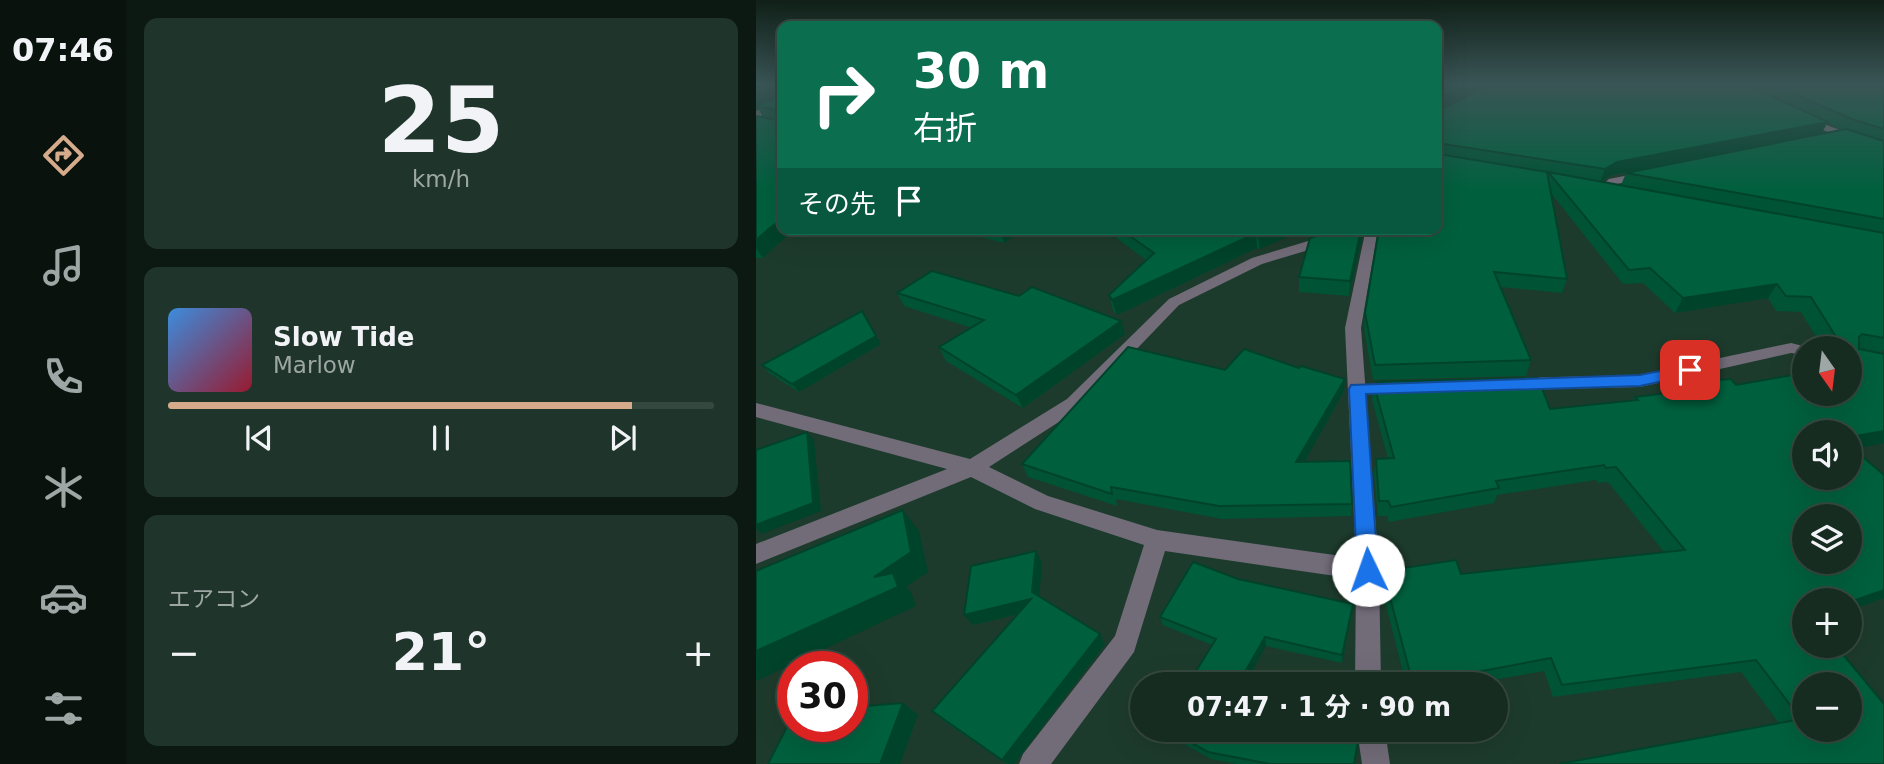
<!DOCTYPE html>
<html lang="ja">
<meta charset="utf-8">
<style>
:root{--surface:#162c21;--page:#1f342a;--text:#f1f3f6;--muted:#9ea7a5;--line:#35483f;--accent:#d6ab8b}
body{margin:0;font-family:"DejaVu Sans","Noto Sans JP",sans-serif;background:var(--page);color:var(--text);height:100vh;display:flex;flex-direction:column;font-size:26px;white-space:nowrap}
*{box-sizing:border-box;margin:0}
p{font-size:23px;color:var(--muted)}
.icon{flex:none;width:38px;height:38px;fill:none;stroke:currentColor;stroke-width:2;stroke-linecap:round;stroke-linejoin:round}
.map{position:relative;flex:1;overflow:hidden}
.sheet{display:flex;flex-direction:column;gap:18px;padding:18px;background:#0c1812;width:630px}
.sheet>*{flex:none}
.guide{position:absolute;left:21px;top:21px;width:665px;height:214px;border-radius:14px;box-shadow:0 7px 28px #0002,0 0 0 2px var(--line);background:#0b6e4f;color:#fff;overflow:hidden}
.needle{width:46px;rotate:166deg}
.controls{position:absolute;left:1036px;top:336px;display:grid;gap:14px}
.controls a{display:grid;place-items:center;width:70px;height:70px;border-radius:50%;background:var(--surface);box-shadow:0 7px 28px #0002,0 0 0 2px var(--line);font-size:35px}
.speed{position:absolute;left:21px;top:651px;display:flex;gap:14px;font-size:35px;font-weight:700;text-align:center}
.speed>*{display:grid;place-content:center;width:91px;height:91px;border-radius:50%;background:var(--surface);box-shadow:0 7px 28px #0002,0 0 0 2px var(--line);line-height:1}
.speed .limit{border:10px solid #d22;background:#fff;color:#111}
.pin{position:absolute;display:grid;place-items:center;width:60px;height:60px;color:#fff;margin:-30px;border-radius:14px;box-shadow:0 4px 10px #0006}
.me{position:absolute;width:77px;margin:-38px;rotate:357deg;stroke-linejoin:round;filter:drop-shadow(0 0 5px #0008)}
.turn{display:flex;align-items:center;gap:24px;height:147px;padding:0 21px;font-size:32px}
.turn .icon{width:91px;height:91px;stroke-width:2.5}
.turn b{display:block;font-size:49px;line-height:60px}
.then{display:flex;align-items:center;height:66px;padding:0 21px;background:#0003;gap:14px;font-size:26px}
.big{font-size:52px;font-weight:700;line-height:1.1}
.sheet .card{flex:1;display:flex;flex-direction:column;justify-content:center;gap:10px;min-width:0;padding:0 24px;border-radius:14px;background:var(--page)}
.sheet .dial{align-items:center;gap:0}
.dial b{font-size:91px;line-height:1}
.song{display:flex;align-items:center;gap:21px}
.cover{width:84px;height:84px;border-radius:10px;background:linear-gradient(135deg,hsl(210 70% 55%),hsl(350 70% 35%))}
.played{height:7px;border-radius:4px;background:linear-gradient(90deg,var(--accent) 85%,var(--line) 85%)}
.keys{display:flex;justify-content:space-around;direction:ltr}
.heat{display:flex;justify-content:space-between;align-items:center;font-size:38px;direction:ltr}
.trip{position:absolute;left:374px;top:672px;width:378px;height:70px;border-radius:35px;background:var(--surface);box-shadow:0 7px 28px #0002,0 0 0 2px var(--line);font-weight:700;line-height:70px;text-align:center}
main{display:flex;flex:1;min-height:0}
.tab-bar{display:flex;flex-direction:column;width:126px;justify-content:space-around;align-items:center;background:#09120d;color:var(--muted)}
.tab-bar .icon{width:49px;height:49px}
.tab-bar .on{color:var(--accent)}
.tab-bar b{font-size:32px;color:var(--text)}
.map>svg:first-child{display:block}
</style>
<main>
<nav class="tab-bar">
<b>07:46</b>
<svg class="icon on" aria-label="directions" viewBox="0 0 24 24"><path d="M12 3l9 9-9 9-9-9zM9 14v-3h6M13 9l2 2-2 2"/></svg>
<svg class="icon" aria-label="music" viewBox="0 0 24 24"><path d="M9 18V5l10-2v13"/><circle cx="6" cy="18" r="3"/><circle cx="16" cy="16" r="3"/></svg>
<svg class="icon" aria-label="phone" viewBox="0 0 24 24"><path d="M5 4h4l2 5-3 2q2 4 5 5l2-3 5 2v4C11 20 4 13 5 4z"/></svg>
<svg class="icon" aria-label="climate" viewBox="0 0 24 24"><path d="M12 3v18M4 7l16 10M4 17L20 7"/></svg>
<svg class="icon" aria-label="car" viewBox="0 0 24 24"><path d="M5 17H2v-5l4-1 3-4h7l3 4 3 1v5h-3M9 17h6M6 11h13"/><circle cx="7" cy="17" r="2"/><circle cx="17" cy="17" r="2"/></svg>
<svg class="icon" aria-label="filters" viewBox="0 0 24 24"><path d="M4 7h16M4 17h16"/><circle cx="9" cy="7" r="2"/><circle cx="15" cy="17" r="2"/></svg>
</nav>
<section class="sheet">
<div class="card dial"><b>25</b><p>km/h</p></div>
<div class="card">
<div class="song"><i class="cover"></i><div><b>Slow Tide</b><p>Marlow</p></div></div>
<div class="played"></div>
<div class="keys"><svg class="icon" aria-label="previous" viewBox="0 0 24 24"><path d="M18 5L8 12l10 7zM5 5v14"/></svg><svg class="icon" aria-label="pause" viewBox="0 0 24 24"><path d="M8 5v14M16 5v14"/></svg><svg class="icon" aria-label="next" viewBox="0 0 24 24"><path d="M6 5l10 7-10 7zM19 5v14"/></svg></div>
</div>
<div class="card"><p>エアコン</p>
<div class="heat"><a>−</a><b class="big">21°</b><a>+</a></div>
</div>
</section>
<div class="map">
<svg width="1128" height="764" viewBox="0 0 1128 764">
<rect width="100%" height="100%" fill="#1d3b2c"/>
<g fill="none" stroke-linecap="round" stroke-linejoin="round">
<g fill="#726c79" fill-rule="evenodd">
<polygon points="26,101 26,107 0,118 0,111"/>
<polygon points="1044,117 1050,117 1128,147 1128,154 1044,121"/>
<polygon points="888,172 892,173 892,177 861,184 848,193 842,189 853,179"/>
<path d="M592,229h30l-17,99 18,242 2,114h-26l1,-105 -191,-28 -31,101 -83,112h-32l4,-10 92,-118 29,-91 -109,-36 -64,-32 -215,87v-20l191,-75 -191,-52v-14l214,56 97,-60 102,-100 83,-41zM609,233l-20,95 11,230 -199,-28 -109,-34 -59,-29 90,-58 100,-104 83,-41z"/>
<polygon points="1035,343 1055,348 1048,348 1048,355 1035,353 884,387 761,390 752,384 761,378 884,375"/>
<polygon points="601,730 629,730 634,764 606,764"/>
</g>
</g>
<g fill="#005335" fill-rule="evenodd">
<polygon points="0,83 26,83 26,229 102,229 94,235 35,232 7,258 0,258 0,116 7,117 2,108 0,109"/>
<path d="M681,83h43l-7,8 -35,19v1l46,-23 4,-5h396v268l-1,-1 -3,4 4,89 -31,6 31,26v123l-34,12v-10h-46v46l80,58 -105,19 -38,-51 -188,25 -9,-26 -73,13h-65l-24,-95 2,-18 77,3 203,-22 -56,-70 -10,1 -2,-3 -99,15 -3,8 -105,19 -2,-6h-9l-4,-42 2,-15 12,-1 -16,-58 2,-15 4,1v-4l172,27 83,-8 2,-4 46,-6 4,-8 51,2 114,9v-46h-27l-22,-36 -25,-1 -8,-13 -93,15 -32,-30 -20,1 -72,-91 16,86 -5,14 -61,-6 30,73 -5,16 -153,4 -9,-52 1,-15zM1071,123l15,7 -21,4zM870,173l-5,12 -20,-3 11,-7z"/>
<polygon points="193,229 267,229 248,243"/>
<polygon points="329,229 549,229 504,249 501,248 361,315 357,310 353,295 390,260 351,231 343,235"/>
<polygon points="584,229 606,229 606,237 593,296 543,292 543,277"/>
<polygon points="141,293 263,296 365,321 369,334 267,408 190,361 183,347 216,328 148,306"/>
<polygon points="125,344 43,392 13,373 6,365"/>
<polygon points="469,370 588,391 548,462 596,504 595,516 466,519 360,499 361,506 272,477 266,464"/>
<polygon points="286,562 283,596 349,644 258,764 251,764 186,720 176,711 262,614 217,625"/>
<polygon points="482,579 597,604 596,613 586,663 510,646 456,645 407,625 404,617"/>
<polygon points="408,730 600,730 598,764 480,764 455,759 410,734"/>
</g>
<g fill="#00432b">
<polygon points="712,83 724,83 717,91 681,110 681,99"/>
<polygon points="21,87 26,97 0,106 2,108 0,109 0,95"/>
<polygon points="1072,122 1065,134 856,175 844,182 849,169 861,162"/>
<polygon points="26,218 26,229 33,229 35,232 7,258 0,248 0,240"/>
<polygon points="90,229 102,229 94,235"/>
<polygon points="243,229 267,229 248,243"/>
<polygon points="341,229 350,229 351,231 343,235"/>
<polygon points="516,229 549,229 504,249 502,235"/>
<polygon points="559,229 582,229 559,236"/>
<polygon points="605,229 606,229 606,237 593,296 594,281"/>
<polygon points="500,233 501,248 361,315 356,300"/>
<polygon points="1021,284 1012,298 919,313 927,298"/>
<polygon points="111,319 125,344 43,392 36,384"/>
<polygon points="365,321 369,334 267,408 260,395"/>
<polygon points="589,379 588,391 541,475 540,462"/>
<polygon points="1128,431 1128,443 1094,450 1094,437"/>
<polygon points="51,432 58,440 65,511 6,534 0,529 0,525"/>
<polygon points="147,510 163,531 172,572 150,587 155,592 160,606 0,681 0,651 118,577"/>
<polygon points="280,551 286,562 283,602 276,592"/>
<polygon points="1128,590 1128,598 1094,610 1094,602"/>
<polygon points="275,599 282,609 217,625 208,615"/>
<polygon points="597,604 596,613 586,663 586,655"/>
<polygon points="344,634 349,644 258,764 252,764 246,760"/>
<polygon points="509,637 510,646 489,684 482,684"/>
<polygon points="147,703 162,715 144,764 124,764"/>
</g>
<g fill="#00603e" stroke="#00432b" stroke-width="2" fill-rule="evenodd">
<polygon points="0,83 26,83 26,218 0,240 0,116 20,120 21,110 0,106 20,98 21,87 0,95"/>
<polygon points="681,83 712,83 681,99 682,111 728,88 732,83 987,83 1072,122 861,162 849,169 681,143 682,154 791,172 811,279 738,272 775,360 619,365 609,313 623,229 681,229"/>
<polygon points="1013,83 1128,83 1128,129 1096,119"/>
<polygon points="1090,129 1128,141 1128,219 870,173"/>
<path d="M792,172l336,61v105l-22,-4 -3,3v12l25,5v77l-34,6v-5h-46v46h46v-32l34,29v115l-34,12v-2h-46v46h32l48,58v60h-325l242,-45 -45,-59 -194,25 -11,-27 -138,26 -29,-109v-4l72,-11 5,14 224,-24 -69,-83 -10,1 -2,-3 -108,16 3,7 -108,19 -3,-6h-9l-3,-42 18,-1 -20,-73 5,1 -1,-4 160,-4 12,31 88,-9 -3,-3 56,-7 -6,-7 46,-4 5,6 68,-12v21h46v-28l4,-1 -4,-6v-11h-7l-32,-51 -25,-1 -9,-12 -94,14 -33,-30 -21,2zM1048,516h46v46h-46zM1048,684h46v46h-46z"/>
<polygon points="364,229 516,229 502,235 500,233 356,300 353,295 398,253"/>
<polygon points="584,229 605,229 594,281 543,277 554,238"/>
<polygon points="176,271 263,296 276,287 365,321 260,395 183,347 228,320 141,293"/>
<polygon points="106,311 120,336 36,384 6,365"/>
<polygon points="372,347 469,370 488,349 543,368 545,366 589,379 540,462 594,461 596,504 463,506 355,487 356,494 266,464"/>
<polygon points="51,432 57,503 0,525 0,450"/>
<polygon points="147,510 155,552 118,577 137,573 142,587 0,651 0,571"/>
<polygon points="280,551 276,592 344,634 246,760 176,711 275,599 208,615 215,566"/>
<polygon points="437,562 482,579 597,604 586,655 509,637 482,684 432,684 460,639 404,617"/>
<polygon points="147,703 124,764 12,764 37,715 37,726 96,726 96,707"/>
<polygon points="412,730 600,730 602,742 598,764 514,764 452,752"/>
</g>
<linearGradient id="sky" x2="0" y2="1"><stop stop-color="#102018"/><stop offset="0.44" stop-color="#3a5556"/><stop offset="1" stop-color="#3a5556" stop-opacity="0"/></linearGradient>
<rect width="1128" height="190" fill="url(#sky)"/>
<polygon fill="#1a73e8" stroke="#114b97" stroke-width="2" points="934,365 940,366 942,370 940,374 884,386 610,394 622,570 619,577 612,580 604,577 601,570 593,389 595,385 884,375"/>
</svg>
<div class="controls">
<a><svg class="needle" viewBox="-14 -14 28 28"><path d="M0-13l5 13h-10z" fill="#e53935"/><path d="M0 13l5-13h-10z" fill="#9ea7a5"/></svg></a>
<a><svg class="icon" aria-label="sound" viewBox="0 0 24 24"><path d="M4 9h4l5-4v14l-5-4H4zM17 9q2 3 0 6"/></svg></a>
<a><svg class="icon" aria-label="layers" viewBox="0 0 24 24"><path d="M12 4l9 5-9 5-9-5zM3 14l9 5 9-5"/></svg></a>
<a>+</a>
<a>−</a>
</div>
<div class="speed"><div class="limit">30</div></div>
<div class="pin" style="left:934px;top:370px;background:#d93025"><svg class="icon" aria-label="arrive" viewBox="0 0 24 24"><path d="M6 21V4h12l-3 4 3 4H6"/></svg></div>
<svg class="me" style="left:612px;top:570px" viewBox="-20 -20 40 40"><circle r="19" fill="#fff"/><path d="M0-13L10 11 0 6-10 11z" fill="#1a73e8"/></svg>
<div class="trip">07:47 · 1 分 · 90 m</div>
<div class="guide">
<div class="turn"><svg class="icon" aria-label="right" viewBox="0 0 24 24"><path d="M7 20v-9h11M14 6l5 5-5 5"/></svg><div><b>30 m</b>右折</div></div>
<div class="then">その先<svg class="icon" aria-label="arrive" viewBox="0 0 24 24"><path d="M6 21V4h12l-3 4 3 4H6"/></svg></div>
</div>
</div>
</main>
